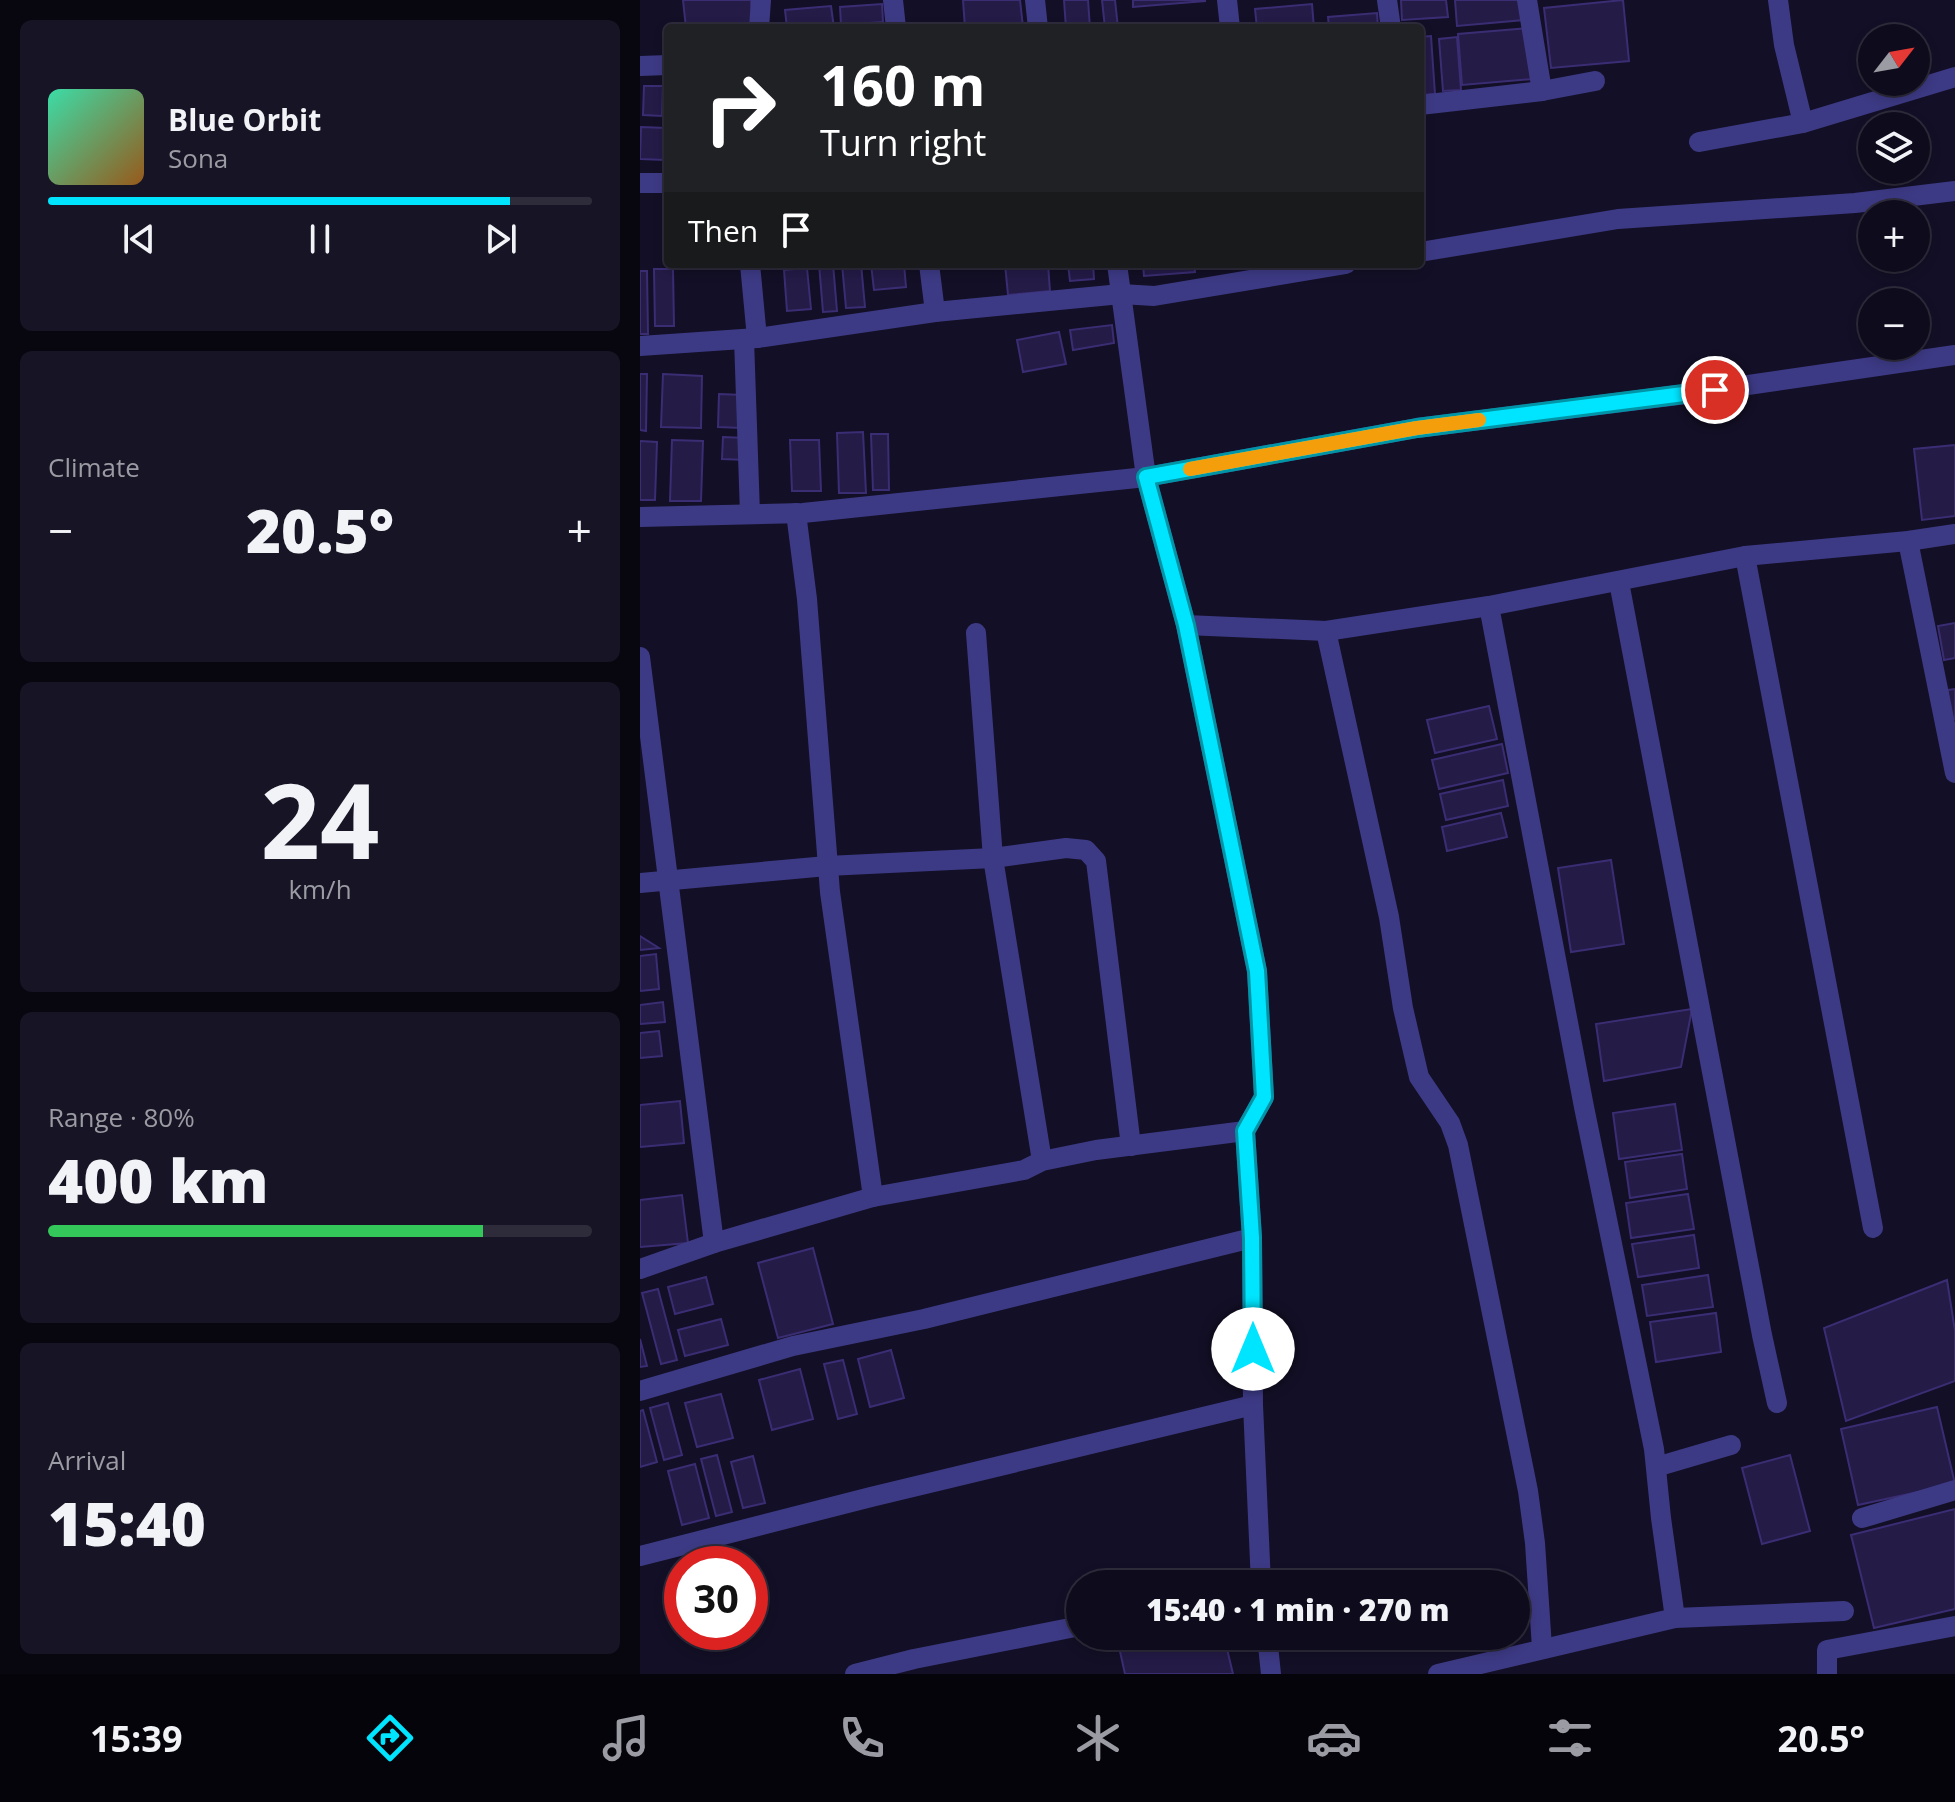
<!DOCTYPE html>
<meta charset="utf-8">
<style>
:root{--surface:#0e0b1c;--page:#171425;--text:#f1f3f6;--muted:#9b9ba3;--line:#2e2b3b;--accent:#00e5ff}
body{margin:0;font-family:"Open Sans",sans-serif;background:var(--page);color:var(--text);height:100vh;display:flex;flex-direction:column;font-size:30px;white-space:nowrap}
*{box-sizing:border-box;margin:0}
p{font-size:26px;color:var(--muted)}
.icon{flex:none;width:44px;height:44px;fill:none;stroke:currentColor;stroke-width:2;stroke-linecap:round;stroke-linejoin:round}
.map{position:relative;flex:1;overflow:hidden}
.drawer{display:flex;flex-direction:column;gap:20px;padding:20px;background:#08060f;width:640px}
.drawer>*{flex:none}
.top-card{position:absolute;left:24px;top:24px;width:760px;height:244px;border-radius:8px;box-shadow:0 4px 12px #0003,0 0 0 2px var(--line);background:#202124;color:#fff;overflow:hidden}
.needle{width:52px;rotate:59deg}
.tools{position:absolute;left:1218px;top:24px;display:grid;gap:16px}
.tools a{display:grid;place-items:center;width:72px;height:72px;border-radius:50%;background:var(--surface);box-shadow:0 4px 12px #0003,0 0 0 2px var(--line);font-size:40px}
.speed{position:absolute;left:24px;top:1546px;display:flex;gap:16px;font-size:40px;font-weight:700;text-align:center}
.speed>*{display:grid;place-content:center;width:104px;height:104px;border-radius:50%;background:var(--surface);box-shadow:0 4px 12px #0003,0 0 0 2px var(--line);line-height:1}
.speed .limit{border:12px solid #d22;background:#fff;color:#111}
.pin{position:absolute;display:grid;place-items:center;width:68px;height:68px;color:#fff;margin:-34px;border:4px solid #fff;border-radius:50%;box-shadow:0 2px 8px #0007}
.me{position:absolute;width:88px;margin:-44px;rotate:0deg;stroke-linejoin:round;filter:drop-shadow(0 0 6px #0008)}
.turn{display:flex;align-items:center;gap:28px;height:168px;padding:0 24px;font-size:36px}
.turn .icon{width:104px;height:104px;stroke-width:2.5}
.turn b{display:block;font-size:56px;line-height:68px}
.then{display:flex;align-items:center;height:76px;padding:0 24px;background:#0003;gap:16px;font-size:30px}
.big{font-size:60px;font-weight:800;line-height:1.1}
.drawer .card{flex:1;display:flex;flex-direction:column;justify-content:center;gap:12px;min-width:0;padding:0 28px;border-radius:12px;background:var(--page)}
.drawer .dial{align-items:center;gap:0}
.dial b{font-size:104px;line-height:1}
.song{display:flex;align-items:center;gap:24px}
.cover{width:96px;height:96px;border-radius:12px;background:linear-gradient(135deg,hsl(160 70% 55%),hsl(30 70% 35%))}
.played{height:8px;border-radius:4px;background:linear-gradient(90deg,var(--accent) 85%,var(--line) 85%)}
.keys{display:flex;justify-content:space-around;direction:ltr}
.heat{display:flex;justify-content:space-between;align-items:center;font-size:44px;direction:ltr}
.charge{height:12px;border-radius:6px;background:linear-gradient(90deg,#34c759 80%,var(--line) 0)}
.trip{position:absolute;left:426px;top:1570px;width:464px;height:80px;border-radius:40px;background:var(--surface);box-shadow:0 4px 12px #0003,0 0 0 2px var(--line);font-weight:800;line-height:80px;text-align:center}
.dock{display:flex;height:128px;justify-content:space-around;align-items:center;background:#06040b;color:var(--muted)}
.dock .icon{width:56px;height:56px}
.dock .current{color:var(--accent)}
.dock b{font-size:36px;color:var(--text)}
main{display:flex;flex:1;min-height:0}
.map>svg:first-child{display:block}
</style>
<main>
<section class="drawer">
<div class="card">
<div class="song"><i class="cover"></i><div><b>Blue Orbit</b><p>Sona</p></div></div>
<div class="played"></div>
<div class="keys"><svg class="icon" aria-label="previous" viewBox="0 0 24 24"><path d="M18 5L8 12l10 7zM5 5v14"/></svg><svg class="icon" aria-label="pause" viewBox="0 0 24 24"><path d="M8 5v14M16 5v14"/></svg><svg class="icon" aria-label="next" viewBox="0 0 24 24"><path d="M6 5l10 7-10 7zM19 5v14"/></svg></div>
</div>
<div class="card"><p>Climate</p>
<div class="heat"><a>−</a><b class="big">20.5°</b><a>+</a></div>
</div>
<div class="card dial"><b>24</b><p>km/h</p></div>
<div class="card"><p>Range · 80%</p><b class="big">400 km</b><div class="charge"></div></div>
<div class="card"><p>Arrival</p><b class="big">15:40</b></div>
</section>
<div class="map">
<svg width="1315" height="1674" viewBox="0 0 1315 1674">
<rect width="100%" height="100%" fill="#130f26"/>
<g fill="#241b47" stroke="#3b2d73" stroke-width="2">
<polygon points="43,0 111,0 113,28 46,28"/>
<polygon points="323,0 380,0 383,27 325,28"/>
<polygon points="424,0 448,0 450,28 426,28"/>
<polygon points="462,0 475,0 478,28 465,28"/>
<polygon points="493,0 565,0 565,1 493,7"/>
<polygon points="761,0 806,0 808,17 762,20"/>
<polygon points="815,0 882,0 884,20 817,26"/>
<polygon points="983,0 989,61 911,68 904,8"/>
<polygon points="242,4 243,22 201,25 200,7"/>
<polygon points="672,4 674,28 617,28 615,9"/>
<polygon points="191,6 194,28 147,28 145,10"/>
<polygon points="737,13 738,28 689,28 688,17"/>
<polygon points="888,28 893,79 822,85 818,34"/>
<polygon points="791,36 795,94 780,95 780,37"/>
<polygon points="817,37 821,90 803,91 799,39"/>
<polygon points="4,86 23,86 22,116 3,115"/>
<polygon points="1,127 26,128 25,160 0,159"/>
<polygon points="179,264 193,264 197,311 183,312"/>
<polygon points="202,264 221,264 225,307 206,308"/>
<polygon points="231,264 264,264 266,287 234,290"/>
<polygon points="365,264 408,264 410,291 368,295"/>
<polygon points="428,264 453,264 454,279 430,281"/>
<polygon points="503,264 554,264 555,272 504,276"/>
<polygon points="167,268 171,309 147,311 144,270"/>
<polygon points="14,269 33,269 34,326 15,326"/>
<polygon points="0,271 7,271 8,334 0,334"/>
<polygon points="472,325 474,343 433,350 430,330"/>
<polygon points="419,332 426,364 383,372 377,340"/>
<polygon points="0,374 7,374 6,431 0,430"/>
<polygon points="23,374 62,376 61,428 21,427"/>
<polygon points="79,394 103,395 102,428 78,427"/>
<polygon points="223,432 226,493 199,493 197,433"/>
<polygon points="231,434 248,434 249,490 233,490"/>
<polygon points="83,437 106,438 106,460 82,459"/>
<polygon points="32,440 63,441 61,501 30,501"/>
<polygon points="150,440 179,440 181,491 152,491"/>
<polygon points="0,441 17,442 15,500 0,500"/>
<polygon points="1315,445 1315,516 1282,520 1274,449"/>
<polygon points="1315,623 1315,658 1304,660 1298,626"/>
<polygon points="1315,689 1315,719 1312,719 1307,690"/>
<polygon points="849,706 857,739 795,753 787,720"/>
<polygon points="862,744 868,773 799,789 792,760"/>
<polygon points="863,780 868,806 806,820 800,794"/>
<polygon points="861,813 867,837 807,851 802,827"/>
<polygon points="971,860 984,944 931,952 918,868"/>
<polygon points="0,936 19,948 0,950"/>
<polygon points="16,954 19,989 0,991 0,956"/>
<polygon points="23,1002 25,1022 0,1024 0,1005"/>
<polygon points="1052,1009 1041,1067 964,1081 956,1024"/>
<polygon points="19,1031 22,1056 0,1058 0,1033"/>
<polygon points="40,1101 44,1143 0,1147 0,1105"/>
<polygon points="1035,1104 1042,1150 979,1159 973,1113"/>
<polygon points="1042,1154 1047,1189 990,1198 985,1162"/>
<polygon points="1048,1194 1054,1229 991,1238 986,1203"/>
<polygon points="42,1195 48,1243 0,1247 0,1200"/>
<polygon points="1054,1235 1059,1268 998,1277 992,1244"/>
<polygon points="173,1248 193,1324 138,1338 118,1263"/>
<polygon points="1068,1275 1073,1307 1007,1316 1002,1285"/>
<polygon points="66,1277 73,1304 35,1314 28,1287"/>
<polygon points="1307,1280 1315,1331 1315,1381 1206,1421 1184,1328"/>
<polygon points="18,1289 37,1360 21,1364 2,1293"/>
<polygon points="1076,1313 1081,1352 1016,1362 1010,1322"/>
<polygon points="81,1319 88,1345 45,1356 38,1330"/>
<polygon points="0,1339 7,1366 0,1367"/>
<polygon points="251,1350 264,1398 230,1407 218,1359"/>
<polygon points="203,1360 217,1414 198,1419 184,1364"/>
<polygon points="160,1369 173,1419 132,1430 119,1380"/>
<polygon points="81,1394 93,1438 57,1447 45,1403"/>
<polygon points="28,1403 42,1455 24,1460 10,1408"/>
<polygon points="1297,1407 1315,1484 1218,1505 1201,1429"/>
<polygon points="3,1410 17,1462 0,1467 0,1411"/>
<polygon points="77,1455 92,1512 76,1516 61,1459"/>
<polygon points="1150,1455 1170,1531 1122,1544 1102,1468"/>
<polygon points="113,1456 125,1503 103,1508 91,1462"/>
<polygon points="55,1464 69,1518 42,1525 28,1471"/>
<polygon points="1315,1509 1315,1609 1234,1628 1211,1535"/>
<polygon points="486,1636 584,1636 593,1674 485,1674 477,1638"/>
</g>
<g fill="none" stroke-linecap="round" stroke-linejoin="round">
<g stroke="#3d3a85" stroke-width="20">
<polyline points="253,0 256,28"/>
<polyline points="395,0 398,28"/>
<polyline points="587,0 590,28"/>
<polyline points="747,0 751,28"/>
<polyline points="119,28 121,0"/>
<polyline points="0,66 28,65"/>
<polyline points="902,91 955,81"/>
<polyline points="780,105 902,91 887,0"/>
<polyline points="1163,123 1315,77"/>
<polyline points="1059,142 1163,123 1144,45 1138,0"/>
<polyline points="0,183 28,183"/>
<polyline points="780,252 978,219 1215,203 1315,191"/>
<polyline points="110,264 117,338"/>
<polyline points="289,264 295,312"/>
<polyline points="477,264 506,477 546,625 617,971 624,1097 605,1131 612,1238 613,1405 621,1584"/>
<polyline points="104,339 110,514"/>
<polyline points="0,346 117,338 295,312 481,294 514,296 706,264"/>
<polyline points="156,513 167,599 190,892 233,1197"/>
<polyline points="0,517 163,513 506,477 777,428 1046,394 1315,355"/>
<polyline points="1268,541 1315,773"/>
<polyline points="1105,556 1233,1228"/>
<polyline points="979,582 1122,1335 1137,1403"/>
<polyline points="546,625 686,631 849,606 1105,556 1268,541 1315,534"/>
<polyline points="686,631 749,917 763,1008 779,1077 810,1123 818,1145 888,1491 895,1543 902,1648"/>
<polyline points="336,633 353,858 402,1161"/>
<polyline points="0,657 74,1243"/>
<polyline points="0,883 187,866 353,858 426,848 446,850 456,861 491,1146"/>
<polyline points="0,1269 74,1243 233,1197 384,1170 402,1161 456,1150 605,1131"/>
<polyline points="0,1391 153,1346 284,1319 612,1238"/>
<polyline points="1016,1467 1091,1445"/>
<polyline points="1222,1518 1315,1490"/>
<polyline points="0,1556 231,1497 613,1405"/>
<polyline points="1035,1618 1204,1611"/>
<polyline points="627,1636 631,1674"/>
<polyline points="215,1674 274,1659 440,1626"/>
<polyline points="798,1674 1035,1618 1021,1518 1014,1449 944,1107 849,606"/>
<polyline points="1187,1674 1187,1650 1315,1626"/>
</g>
</g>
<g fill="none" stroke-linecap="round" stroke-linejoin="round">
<defs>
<polyline id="route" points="613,1349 612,1238 605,1131 624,1097 617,971 546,625 506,477 777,428 1075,390"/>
</defs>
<use href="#route" stroke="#0095a6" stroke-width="20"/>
<use href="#route" stroke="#00e5ff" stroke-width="14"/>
<polyline stroke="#f59e0b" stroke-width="14" points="550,469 777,428 839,420"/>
</g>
</svg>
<div class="tools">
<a><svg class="needle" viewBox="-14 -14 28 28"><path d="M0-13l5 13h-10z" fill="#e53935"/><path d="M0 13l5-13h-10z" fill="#9b9ba3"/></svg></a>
<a><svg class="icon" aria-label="layers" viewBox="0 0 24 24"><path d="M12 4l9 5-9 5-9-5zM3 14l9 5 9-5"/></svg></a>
<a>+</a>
<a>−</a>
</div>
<div class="speed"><div class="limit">30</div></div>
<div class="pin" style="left:1075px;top:390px;background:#d93025"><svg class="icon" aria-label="arrive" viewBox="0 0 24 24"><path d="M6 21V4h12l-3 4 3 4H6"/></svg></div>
<svg class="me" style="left:613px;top:1349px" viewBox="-20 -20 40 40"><circle r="19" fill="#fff"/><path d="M0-13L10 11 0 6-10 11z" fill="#00e5ff"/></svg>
<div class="trip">15:40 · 1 min · 270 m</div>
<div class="top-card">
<div class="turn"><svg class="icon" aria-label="right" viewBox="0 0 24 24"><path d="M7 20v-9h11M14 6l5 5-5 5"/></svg><div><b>160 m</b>Turn right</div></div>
<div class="then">Then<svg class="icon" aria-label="arrive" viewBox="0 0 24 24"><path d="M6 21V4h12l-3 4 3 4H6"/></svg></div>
</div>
</div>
</main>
<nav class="dock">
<b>15:39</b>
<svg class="icon current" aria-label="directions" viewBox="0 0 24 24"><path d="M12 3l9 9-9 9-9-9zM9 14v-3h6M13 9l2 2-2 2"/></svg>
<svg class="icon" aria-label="music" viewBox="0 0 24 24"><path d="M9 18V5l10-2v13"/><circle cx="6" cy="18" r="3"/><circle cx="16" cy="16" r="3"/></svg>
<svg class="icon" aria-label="phone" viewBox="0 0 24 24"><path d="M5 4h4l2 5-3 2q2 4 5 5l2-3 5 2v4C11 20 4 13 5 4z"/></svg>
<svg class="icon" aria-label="climate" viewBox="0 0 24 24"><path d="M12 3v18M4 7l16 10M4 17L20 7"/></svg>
<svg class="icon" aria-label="car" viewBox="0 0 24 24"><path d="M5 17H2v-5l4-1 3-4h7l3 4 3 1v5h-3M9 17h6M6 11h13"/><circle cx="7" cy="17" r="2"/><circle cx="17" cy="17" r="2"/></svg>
<svg class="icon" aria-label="filters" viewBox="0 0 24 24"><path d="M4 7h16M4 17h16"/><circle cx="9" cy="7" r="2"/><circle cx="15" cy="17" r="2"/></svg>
<b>20.5°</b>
</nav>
